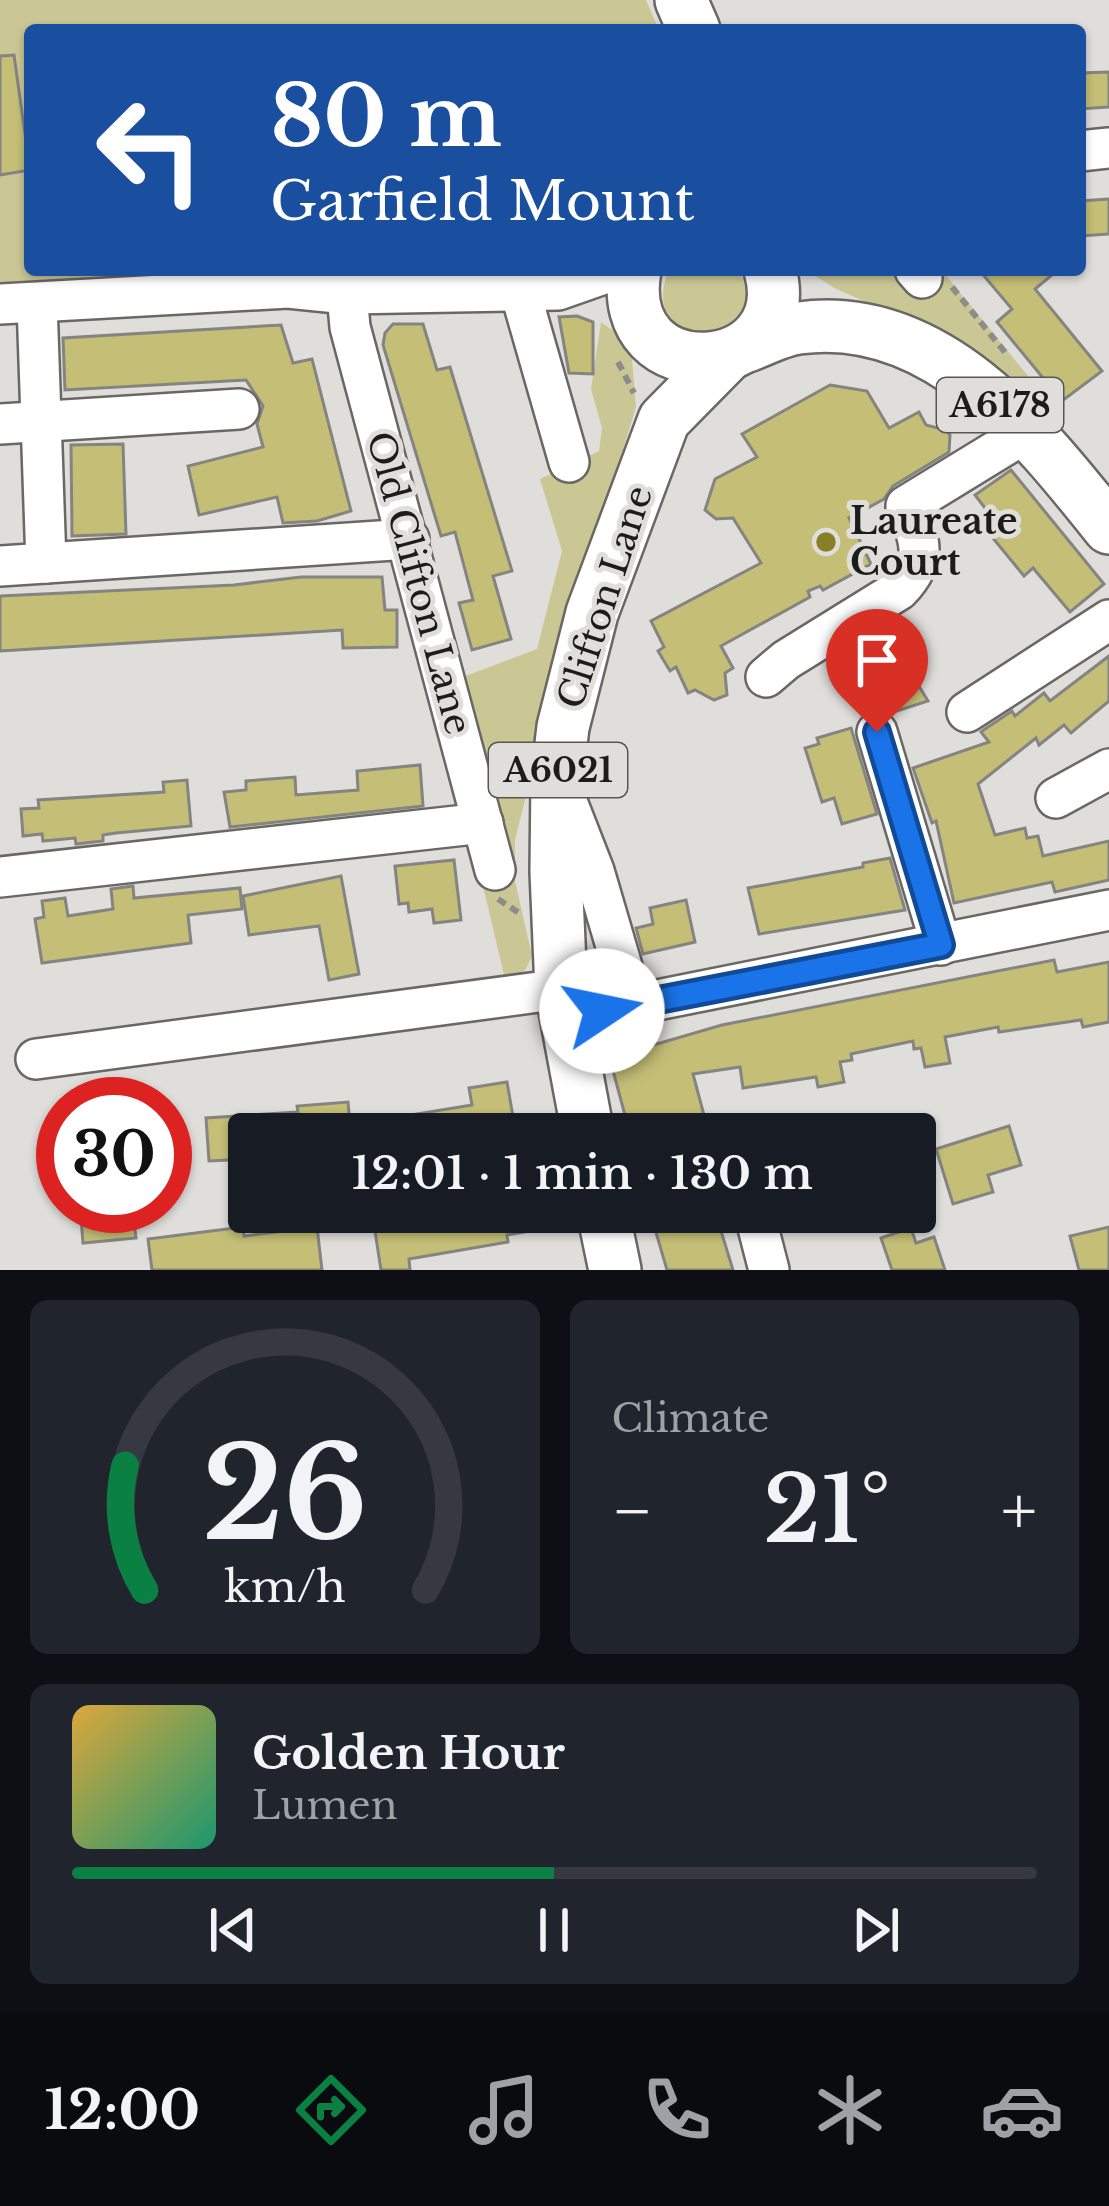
<!DOCTYPE html>
<meta charset="utf-8">
<style>
:root{--surface:#171b24;--page:#20242c;--text:#f1f3f6;--muted:#9ea1a6;--line:#363941;--accent:#0b8043}
body{margin:0;font-family:"Libre Baskerville",serif;background:var(--page);color:var(--text);height:100vh;display:flex;flex-direction:column;font-size:45px;white-space:nowrap}
*{box-sizing:border-box;margin:0}
p{font-size:39px;color:var(--muted)}
.icon{flex:none;width:66px;height:66px;fill:none;stroke:currentColor;stroke-width:2;stroke-linecap:round;stroke-linejoin:round}
.map{position:relative;height:1270px;overflow:hidden}
.drawer{display:flex;flex-direction:column;gap:30px;padding:30px;background:#0d0f14;flex:1}
.drawer>*{flex:none}
.hud{position:absolute;left:24px;top:24px;width:1062px;height:252px;border-radius:12px;box-shadow:0 3px 9px #0004;background:#1a4fa0;color:#fff;overflow:hidden}
.speed{position:absolute;left:36px;top:1077px;display:flex;gap:24px;font-size:60px;font-weight:700;text-align:center}
.speed>*{display:grid;place-content:center;width:156px;height:156px;border-radius:50%;background:var(--surface);box-shadow:0 3px 9px #0004;line-height:1}
.speed .limit{border:18px solid #d22;background:#fff;color:#111}
.pin{position:absolute;display:grid;place-items:center;width:102px;height:102px;color:#fff;margin:-123px -51px;border-radius:50% 50% 50% 0;rotate:-45deg;box-shadow:0 0 12px #0007}
.pin .icon{rotate:45deg}
.me{position:absolute;width:132px;margin:-66px;rotate:79deg;stroke-linejoin:round;filter:drop-shadow(0 0 9px #0008)}
.turn{display:flex;align-items:center;gap:42px;height:252px;padding:0 48px;font-size:54px}
.turn .icon{width:156px;height:156px;stroke-width:2.5}
.turn b{display:block;font-size:84px;line-height:102px}
.big{font-size:90px;font-weight:600;line-height:1.1}
.drawer .widget{flex:1;display:flex;flex-direction:column;justify-content:center;gap:18px;min-width:0;padding:0 42px;border-radius:18px;background:var(--page)}
.drawer .dial{align-items:center;gap:0}
.dial svg{height:312px;overflow:visible;fill:none;stroke:var(--line);stroke-width:7;stroke-linecap:round;text-anchor:middle}
.dial text{fill:var(--text);stroke:none}
.song{display:flex;align-items:center;gap:36px}
.cover{width:144px;height:144px;border-radius:18px;background:linear-gradient(135deg,hsl(40 70% 55%),hsl(160 70% 35%))}
.played{height:12px;border-radius:6px;background:linear-gradient(90deg,var(--accent) 50%,var(--line) 50%)}
.keys{display:flex;justify-content:space-around;direction:ltr}
.heat{display:flex;justify-content:space-between;align-items:center;font-size:66px;direction:ltr}
.drawer .tiles{flex:1;display:grid;gap:30px;grid-template-columns:1fr 1fr}
.widget:last-child{grid-column:span 2}
.trip{position:absolute;left:228px;top:1113px;width:708px;height:120px;border-radius:12px;background:var(--surface);box-shadow:0 3px 9px #0004;font-weight:600;line-height:120px;text-align:center}
.tab-bar{display:flex;height:192px;justify-content:space-around;align-items:center;background:#090b0e;color:var(--muted)}
.tab-bar .icon{width:84px;height:84px}
.tab-bar .selected{color:var(--accent)}
.tab-bar b{font-size:54px;color:var(--text)}
.map>svg:first-child{display:block}
</style>
<div class="map">
<svg width="1109" height="1270" viewBox="0 0 1109 1270">
<rect width="100%" height="100%" fill="#dfdeda"/>
<g fill="#cbc795">
<polygon points="0,0 646,0 659,30 30,30 30,270 387,270 0,283"/>
<path d="M669,270h70c39,79 -107,86 -70,0z"/>
<polygon points="806,270 893,270 917,292 944,273 1051,404 959,342 836,289"/>
<polygon points="601,322 620,336 632,359 636,407 565,639 515,840 515,881 532,956 526,969 516,977 505,979 482,882 460,678 537,649 562,551 540,479 599,451 602,428 591,389"/>
</g>
<g fill="#c4be76" stroke="#848480" stroke-width="3">
<polygon points="14,55 30,170 0,175 0,56"/>
<polygon points="1109,72 1109,107 1080,109 1080,73"/>
<polygon points="1109,199 1109,234 1080,236 1080,201"/>
<polygon points="979,270 1058,270 1035,289 1102,371 1062,401 997,322 1012,309"/>
<polygon points="577,316 593,322 593,374 569,373 559,317"/>
<polygon points="393,324 423,324 437,370 450,367 512,571 493,576 511,639 472,650 459,603 473,600 455,532 441,536 383,345 385,333"/>
<polygon points="281,325 293,363 312,359 351,511 317,521 283,523 277,497 199,515 188,466 263,447 257,424 263,406 246,380 65,390 63,338"/>
<polygon points="830,385 867,391 889,428 919,412 926,425 946,430 950,435 949,452 893,486 884,499 849,518 871,564 823,590 820,586 808,591 810,597 721,646 733,668 725,673 727,695 714,700 695,690 688,693 676,667 670,671 658,651 664,647 651,621 761,563 733,518 716,519 705,510 715,479 757,457 742,434"/>
<polygon points="123,444 126,534 72,536 71,445"/>
<polygon points="1011,470 1104,584 1070,612 1033,568 1024,576 978,520 988,512 975,495"/>
<polygon points="301,577 382,577 385,610 397,610 397,647 343,648 342,630 0,651 0,596 234,585"/>
<polygon points="874,634 917,683 928,701 891,713 854,646"/>
<polygon points="1109,656 1109,701 1071,733 1064,725 1039,745 1036,738 978,784 995,835 1025,828 1027,838 1038,836 1043,856 1109,841 1109,880 1055,892 1052,882 954,903 936,821 932,823 913,768 989,742 981,732 985,729 1012,711 1015,716 1044,693 1050,701"/>
<polygon points="851,728 877,814 842,824 834,798 822,802 805,748 819,744 817,738"/>
<polygon points="420,765 423,806 230,827 224,792 246,790 246,781 295,777 296,795 358,790 357,771"/>
<polygon points="187,780 191,826 116,833 103,835 103,841 76,844 75,838 43,841 42,834 23,836 21,809 39,808 38,800 164,792 163,782"/>
<polygon points="890,858 905,910 759,934 748,888 863,867 863,863"/>
<polygon points="454,860 461,920 434,923 432,909 409,912 408,903 399,904 395,866"/>
<polygon points="341,876 359,974 329,980 319,926 249,935 243,896"/>
<polygon points="133,886 134,898 240,888 242,909 188,915 191,943 42,963 35,919 44,917 42,901 65,898 68,916 113,909 111,889"/>
<polygon points="686,900 695,942 643,954 636,928 653,924 650,908"/>
<polygon points="1054,960 1057,972 1109,962 1109,1022 1083,1027 1081,1020 999,1032 998,1027 945,1037 950,1063 925,1067 921,1048 914,1049 913,1041 851,1054 852,1060 840,1062 844,1082 818,1087 816,1077 743,1088 740,1067 693,1074 709,1134 630,1134 608,1052 648,1041 650,1046 722,1025"/>
<polygon points="507,1082 516,1134 375,1134 374,1121 472,1105 469,1088"/>
<polygon points="348,1102 351,1134 249,1134 249,1159 209,1161 206,1118 298,1112 297,1106"/>
<polygon points="1009,1126 1021,1165 988,1175 993,1192 953,1204 936,1149"/>
<polygon points="372,1212 565,1212 566,1225 507,1235 508,1242 409,1259 410,1270 381,1270"/>
<polygon points="650,1212 710,1212 713,1223 718,1221 733,1270 667,1270"/>
<polygon points="133,1213 136,1238 83,1243 81,1218"/>
<polygon points="243,1227 244,1236 317,1227 322,1270 152,1270 148,1239"/>
<polygon points="1109,1227 1109,1270 1079,1270 1070,1236"/>
<polygon points="911,1228 916,1243 934,1237 945,1270 892,1270 881,1238"/>
</g>
<g fill="none" stroke-linecap="round" stroke-linejoin="round">
<defs>
<g id="minor">
<polyline points="1080,151 1109,148"/>
<polyline points="915,270 922,278"/>
<polyline points="520,291 569,462"/>
<polyline points="347,294 350,327 495,870"/>
<polyline points="37,303 46,563"/>
<polyline points="0,304 288,288 347,294 558,290 615,270"/>
<polyline points="0,424 239,409"/>
<polyline points="0,566 409,539"/>
<path d="M766,677l20,-17 113,-70c29,-30 22,-49 7,-84l121,-74"/>
<polyline points="967,712 1109,620"/>
<polyline points="877,732 941,945"/>
<polyline points="564,794 594,871 633,1004"/>
<polyline points="1056,798 1109,769"/>
<polyline points="0,877 483,823"/>
<polyline points="602,1011 1109,910"/>
<polyline points="36,1059 561,989"/>
<polyline points="754,1212 769,1270"/>
</g>
<g id="major">
<polyline points="681,0 694,30"/>
<path d="M635,270c-22,125 166,110 135,0"/>
<path d="M747,346c16,-6 35,-16 52,-18 137,-19 234,105 310,200"/>
<polyline points="588,1134 561,989 556,872 557,778 563,727 592,613 664,420 727,356"/>
<polyline points="603,1212 615,1270"/>
</g>
</defs>
<use href="#minor" stroke="#696865" stroke-width="44"/>
<use href="#major" stroke="#696865" stroke-width="56"/>
<g stroke="#8c8c89" stroke-width="6" stroke-dasharray="9 6" stroke-linecap="butt">
<polyline points="952,287 1008,356"/>
<polyline points="618,362 634,393"/>
<polyline points="498,899 522,915"/>
</g>
<use href="#minor" stroke="#fff" stroke-width="39"/>
<use href="#major" stroke="#fff" stroke-width="51"/>
</g>
<g fill="none" stroke-linecap="round" stroke-linejoin="round">
<defs>
<polyline id="route" points="602,1011 941,945 877,732"/>
</defs>
<use href="#route" stroke="#114b97" stroke-width="30"/>
<use href="#route" stroke="#1a73e8" stroke-width="21"/>
</g>
<circle fill="#888027" stroke="#dfdeda" stroke-width="4.5" cx="826" cy="542" r="12"/>
<g text-anchor="middle" dominant-baseline="central" stroke-width="10" stroke-linejoin="round" paint-order="stroke">
<g fill="#dfdeda" stroke="#565654" stroke-width="3">
<rect x="937" y="378" width="126" height="54" rx="9"/>
<rect x="489" y="743" width="138" height="54" rx="9"/>
</g>
<g font-size="33" font-weight="bold" fill="#1c1c1b">
<text x="1000" y="405">A6178</text>
<text x="558" y="770">A6021</text>
</g>
<g font-size="36" font-weight="bold" fill="#1c1c1b" stroke="#dfdeda" text-anchor="start">
<text x="850" y="521">Laureate<tspan x="850" dy="41">Court</tspan></text>
</g>
<g font-size="36" fill="#1c1c1b" stroke="#dfdeda">
<text transform="translate(419 583) rotate(75)">Old Clifton Lane</text>
<text transform="translate(605 597) rotate(-72)">Clifton Lane</text>
</g>
</g>
</svg>
<div class="speed"><div class="limit">30</div></div>
<div class="pin" style="left:877px;top:732px;background:#d93025"><svg class="icon" aria-label="arrive" viewBox="0 0 24 24"><path d="M6 21V4h12l-3 4 3 4H6"/></svg></div>
<svg class="me" style="left:602px;top:1011px" viewBox="-20 -20 40 40"><circle r="19" fill="#fff"/><path d="M0-13L10 11 0 6-10 11z" fill="#1a73e8"/></svg>
<div class="trip">12:01 · 1 min · 130 m</div>
<div class="hud">
<div class="turn"><svg class="icon" aria-label="left" viewBox="0 0 24 24"><path d="M17 20v-9H6M10 6l-5 5 5 5"/></svg><div><b>80 m</b>Garfield Mount</div></div>
</div>
</div>
<section class="drawer">
<div class="tiles">
<div class="widget dial"><svg viewBox="0 0 100 80">
<path d="M14 69A42 42 0 1 1 86 69"/>
<path d="M14 69A42 42 0 0 1 9 37" stroke="#0b8043"/>
<text x="50" y="56" font-size="32" font-weight="700">26</text>
<text x="50" y="72" font-size="11">km/h</text>
</svg></div>
<div class="widget"><p>Climate</p>
<div class="heat"><a>−</a><b class="big">21°</b><a>+</a></div>
</div>
<div class="widget">
<div class="song"><i class="cover"></i><div><b>Golden Hour</b><p>Lumen</p></div></div>
<div class="played"></div>
<div class="keys"><svg class="icon" aria-label="previous" viewBox="0 0 24 24"><path d="M18 5L8 12l10 7zM5 5v14"/></svg><svg class="icon" aria-label="pause" viewBox="0 0 24 24"><path d="M8 5v14M16 5v14"/></svg><svg class="icon" aria-label="next" viewBox="0 0 24 24"><path d="M6 5l10 7-10 7zM19 5v14"/></svg></div>
</div>
</div>
</section>
<nav class="tab-bar">
<b>12:00</b>
<svg class="icon selected" aria-label="directions" viewBox="0 0 24 24"><path d="M12 3l9 9-9 9-9-9zM9 14v-3h6M13 9l2 2-2 2"/></svg>
<svg class="icon" aria-label="music" viewBox="0 0 24 24"><path d="M9 18V5l10-2v13"/><circle cx="6" cy="18" r="3"/><circle cx="16" cy="16" r="3"/></svg>
<svg class="icon" aria-label="phone" viewBox="0 0 24 24"><path d="M5 4h4l2 5-3 2q2 4 5 5l2-3 5 2v4C11 20 4 13 5 4z"/></svg>
<svg class="icon" aria-label="climate" viewBox="0 0 24 24"><path d="M12 3v18M4 7l16 10M4 17L20 7"/></svg>
<svg class="icon" aria-label="car" viewBox="0 0 24 24"><path d="M5 17H2v-5l4-1 3-4h7l3 4 3 1v5h-3M9 17h6M6 11h13"/><circle cx="7" cy="17" r="2"/><circle cx="17" cy="17" r="2"/></svg>
</nav>
